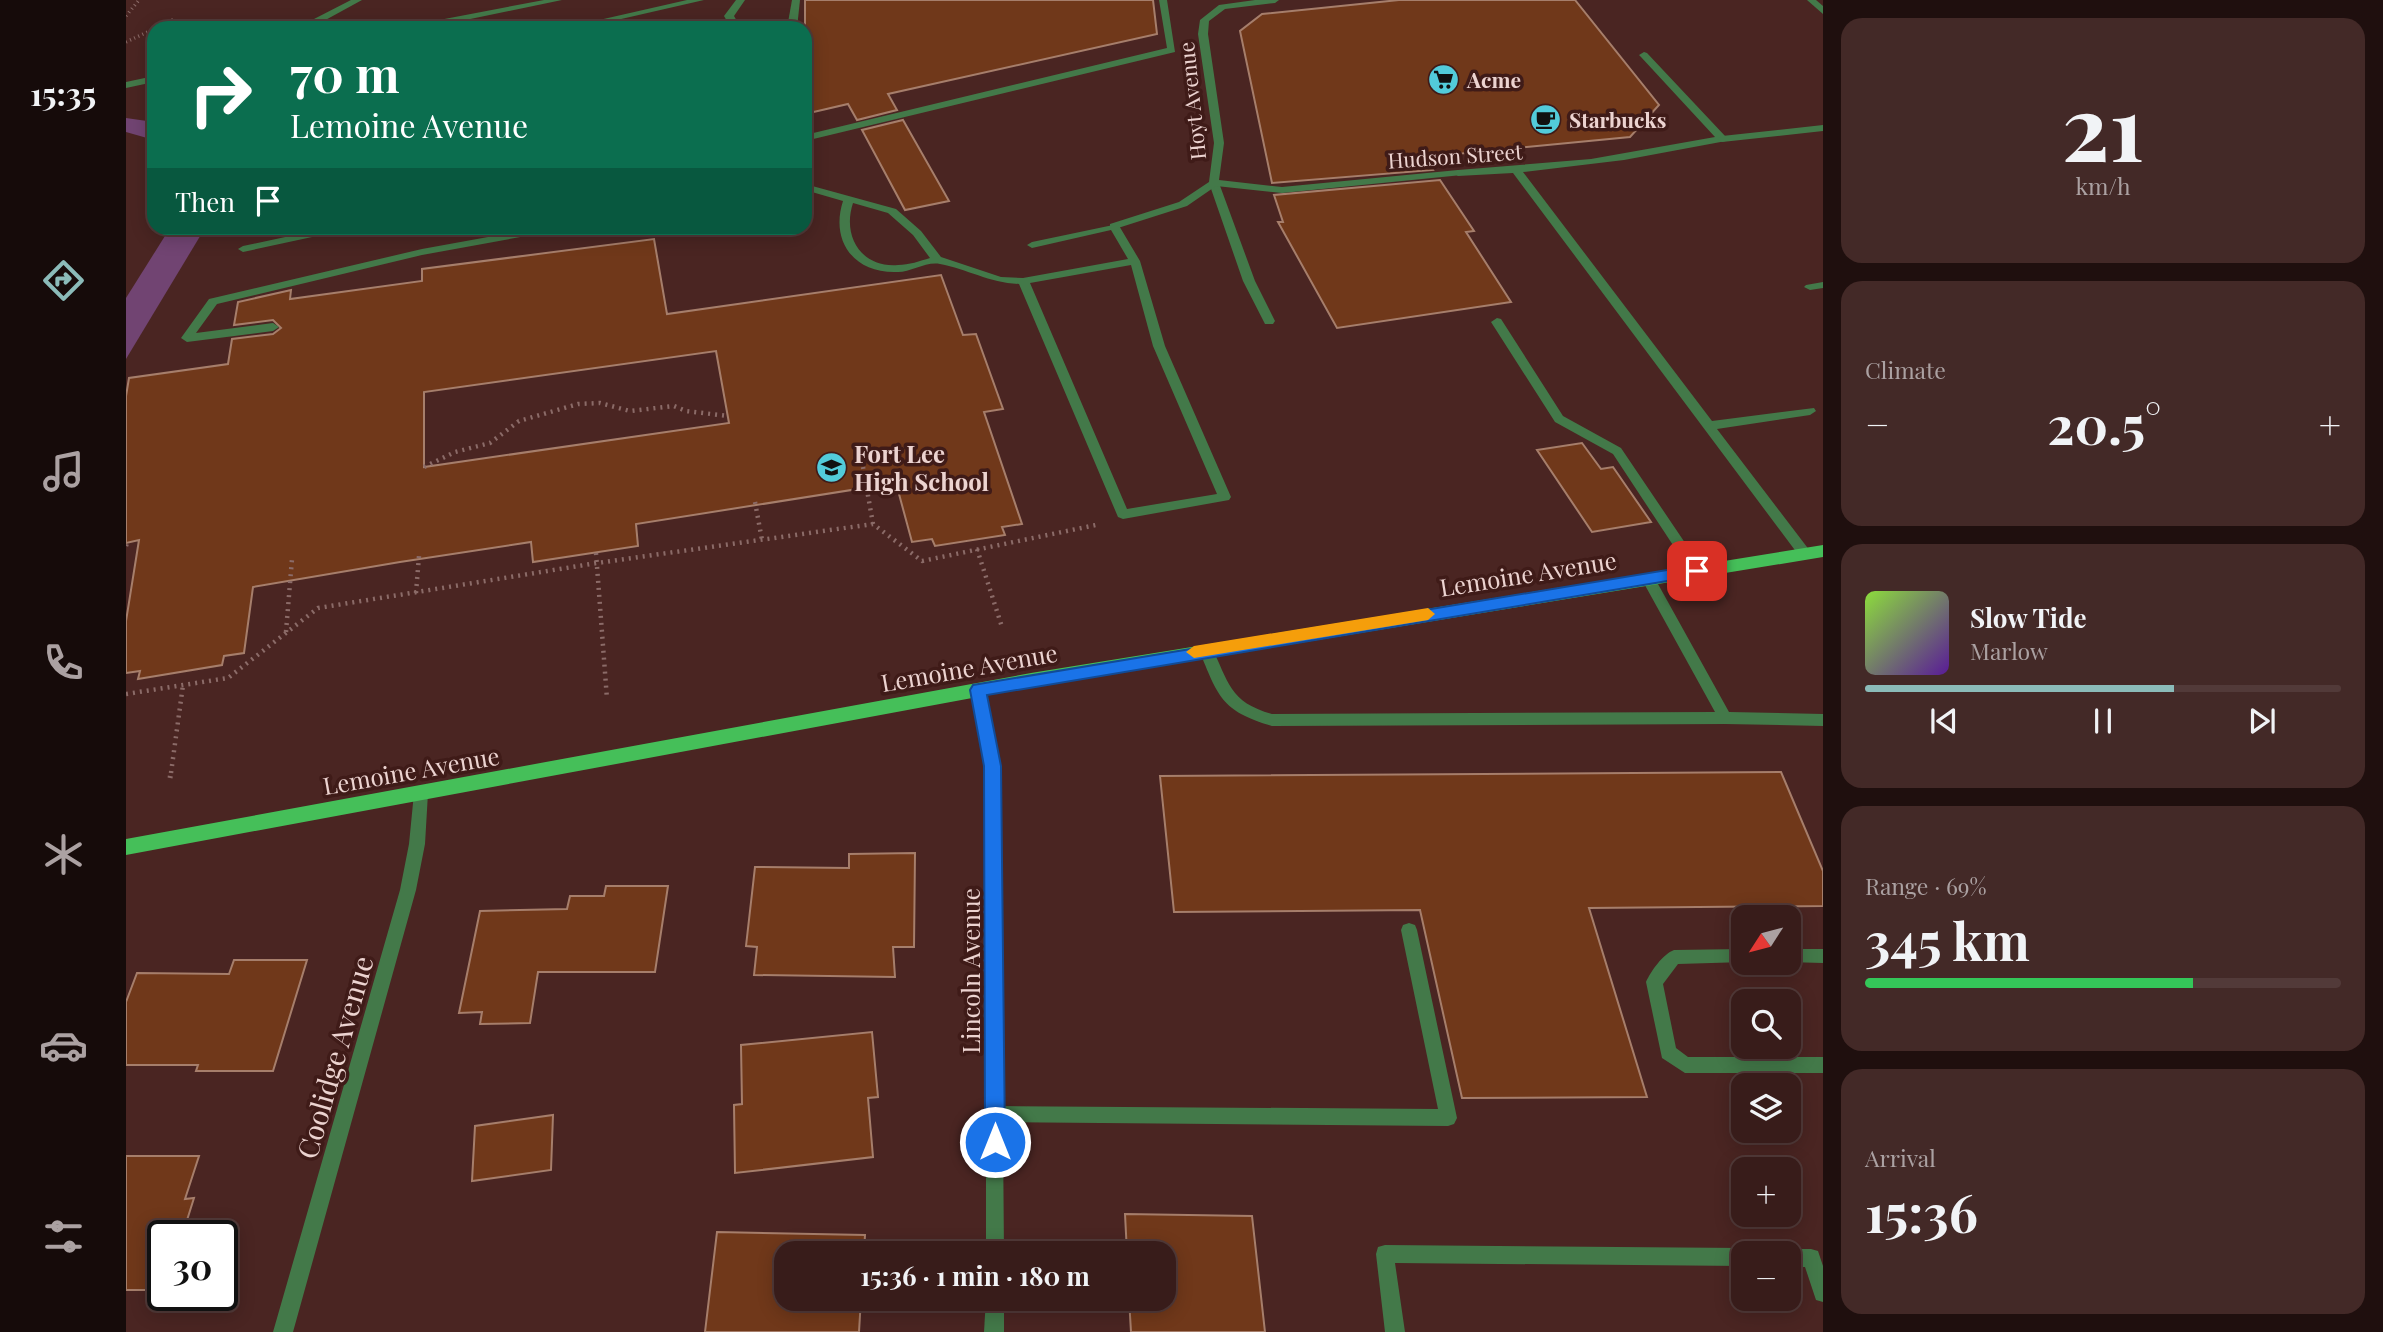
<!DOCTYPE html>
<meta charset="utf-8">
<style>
:root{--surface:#381c1a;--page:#432927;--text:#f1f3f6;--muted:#aba1a2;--line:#523a39;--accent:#8bbbb9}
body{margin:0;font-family:"Playfair Display",serif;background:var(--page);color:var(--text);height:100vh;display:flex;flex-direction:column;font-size:26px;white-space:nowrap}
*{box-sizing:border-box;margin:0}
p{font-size:23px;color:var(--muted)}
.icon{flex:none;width:38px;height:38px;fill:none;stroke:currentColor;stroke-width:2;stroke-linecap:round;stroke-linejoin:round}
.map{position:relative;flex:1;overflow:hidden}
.details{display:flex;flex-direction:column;gap:18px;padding:18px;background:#1f0f0e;width:560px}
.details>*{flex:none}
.guide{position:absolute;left:21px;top:21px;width:665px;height:214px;border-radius:21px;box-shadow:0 4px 18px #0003,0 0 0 2px var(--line);background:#0b6e4f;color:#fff;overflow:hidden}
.needle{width:46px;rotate:234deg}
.tools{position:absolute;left:1605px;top:905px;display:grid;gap:14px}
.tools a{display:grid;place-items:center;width:70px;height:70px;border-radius:14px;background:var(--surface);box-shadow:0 4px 18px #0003,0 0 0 2px var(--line);font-size:35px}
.speed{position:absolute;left:21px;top:1220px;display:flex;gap:14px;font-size:35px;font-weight:700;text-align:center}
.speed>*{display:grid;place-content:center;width:91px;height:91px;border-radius:50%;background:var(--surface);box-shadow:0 4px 18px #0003,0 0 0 2px var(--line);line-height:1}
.speed .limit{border:4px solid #111;border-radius:10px;background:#fff;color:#111}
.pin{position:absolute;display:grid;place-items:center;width:60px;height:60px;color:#fff;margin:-30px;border-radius:14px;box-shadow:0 4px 10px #0006}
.me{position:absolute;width:77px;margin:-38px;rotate:0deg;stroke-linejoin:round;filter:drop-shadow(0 0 5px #0008)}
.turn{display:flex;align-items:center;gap:24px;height:147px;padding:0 28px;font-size:32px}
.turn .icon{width:91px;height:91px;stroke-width:2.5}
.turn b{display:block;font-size:49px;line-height:60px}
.then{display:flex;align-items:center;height:66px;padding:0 28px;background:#0003;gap:14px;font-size:26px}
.big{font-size:52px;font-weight:700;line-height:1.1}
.details .widget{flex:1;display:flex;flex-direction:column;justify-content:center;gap:10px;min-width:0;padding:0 24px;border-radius:21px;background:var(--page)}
.details .dial{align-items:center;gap:0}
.dial b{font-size:91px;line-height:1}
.song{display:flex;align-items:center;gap:21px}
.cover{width:84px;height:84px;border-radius:10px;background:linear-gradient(135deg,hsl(90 70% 55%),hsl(270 70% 35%))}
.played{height:7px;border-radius:4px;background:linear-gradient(90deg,var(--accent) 65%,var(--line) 65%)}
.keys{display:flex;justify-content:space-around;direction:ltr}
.heat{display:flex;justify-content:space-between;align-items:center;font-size:38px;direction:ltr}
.charge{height:10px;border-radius:5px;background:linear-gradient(90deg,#34c759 69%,var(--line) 0)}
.trip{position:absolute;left:648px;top:1241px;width:402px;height:70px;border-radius:21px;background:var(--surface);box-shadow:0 4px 18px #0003,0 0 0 2px var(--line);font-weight:700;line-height:70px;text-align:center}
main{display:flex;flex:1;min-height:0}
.dock{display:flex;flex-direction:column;width:126px;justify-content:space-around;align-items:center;background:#160b0a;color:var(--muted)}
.dock .icon{width:49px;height:49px}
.dock .on{color:var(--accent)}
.dock b{font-size:32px;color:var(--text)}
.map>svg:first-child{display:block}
</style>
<main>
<nav class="dock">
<b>15:35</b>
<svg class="icon on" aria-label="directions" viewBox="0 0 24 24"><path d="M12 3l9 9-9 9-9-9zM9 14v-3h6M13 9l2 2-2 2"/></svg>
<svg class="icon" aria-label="music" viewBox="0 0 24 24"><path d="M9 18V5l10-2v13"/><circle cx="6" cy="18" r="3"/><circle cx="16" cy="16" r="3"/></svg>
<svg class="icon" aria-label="phone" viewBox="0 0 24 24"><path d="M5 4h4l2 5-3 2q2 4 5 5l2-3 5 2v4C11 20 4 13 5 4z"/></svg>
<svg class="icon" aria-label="climate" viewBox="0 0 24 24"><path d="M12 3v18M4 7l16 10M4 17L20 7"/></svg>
<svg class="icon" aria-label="car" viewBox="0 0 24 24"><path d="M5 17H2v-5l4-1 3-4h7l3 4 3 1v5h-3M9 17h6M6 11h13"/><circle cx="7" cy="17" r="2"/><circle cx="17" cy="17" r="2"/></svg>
<svg class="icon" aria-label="filters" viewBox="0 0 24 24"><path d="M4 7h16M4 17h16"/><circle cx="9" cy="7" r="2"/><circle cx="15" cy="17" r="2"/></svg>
</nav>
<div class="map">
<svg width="1697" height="1332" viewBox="0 0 1697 1332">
<rect width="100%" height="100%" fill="#4a2522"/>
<g fill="#714472">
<polygon points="0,118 28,122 28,140 0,132"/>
<polygon points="44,228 79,228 0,359 0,298"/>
</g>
<g fill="#70381a" stroke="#a67e6b" stroke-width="2" fill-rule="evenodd">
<polygon points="679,0 1027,0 1031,34 762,94 771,110 731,120 722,104 679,114"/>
<polygon points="1273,0 1449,0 1533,105 1504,137 1299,157 1307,170 1146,183 1114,31 1136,14"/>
<polygon points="777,120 823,201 779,210 736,130"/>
<polygon points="1314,180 1348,231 1340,232 1385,302 1211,328 1152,222 1157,222 1148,195"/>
<path d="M528,239l13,75 274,-39 22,60 13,-1 27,75 -19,3 38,112 -20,3 3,8 -70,11 -3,-7 -20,3 -16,-59 -260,41 2,22 -105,16 -2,-20 -131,20 -147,25 -9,66 -20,3 -2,9 -84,14 2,-8 -14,2v-52l13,-81 -13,3v-147l3,-18 99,-14 4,-25 41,-5 8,-6 -8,-8 -39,5 4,-23 53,-12 -1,9 132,-18v-12zM590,351l13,72 -305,44v-75z"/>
<polygon points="1456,443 1475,469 1487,467 1525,522 1466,532 1411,450"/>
<polygon points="1655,772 1697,871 1697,906 1463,908 1521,1097 1336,1098 1294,910 1048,912 1034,776"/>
<polygon points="789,853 788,947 767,947 769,977 628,975 631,947 620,946 629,867 723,868 723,854"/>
<polygon points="480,886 542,886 529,972 412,972 404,1023 354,1024 356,1012 333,1013 354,911 441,909 444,896 478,896"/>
<polygon points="108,960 181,960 147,1071 70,1071 72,1065 0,1065 0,1002 11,973 103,974"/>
<polygon points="746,1032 752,1097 742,1098 747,1157 609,1173 608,1105 616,1104 615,1045"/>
<polygon points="427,1115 425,1170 346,1181 349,1126"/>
<polygon points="0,1156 73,1156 59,1199 68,1198 56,1236 37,1236 37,1290 0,1290"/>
<polygon points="999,1214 1126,1216 1139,1332 1005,1332 1003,1298 1038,1298 1038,1253 1001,1253"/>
<polygon points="591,1232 739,1235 738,1253 660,1253 660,1298 735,1298 733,1332 579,1332"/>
</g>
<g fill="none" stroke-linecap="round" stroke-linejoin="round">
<g stroke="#8b6b68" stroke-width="3.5" stroke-dasharray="1 3.5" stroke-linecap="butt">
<polyline points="0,16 13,0"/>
<polyline points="30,28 48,19"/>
<polyline points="0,42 28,29"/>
</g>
<g stroke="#8b6b68" stroke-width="4.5" stroke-dasharray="2 5" stroke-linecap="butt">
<polyline points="298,467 329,452 364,443 393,421 452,404 474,403 504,411 548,406 560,411 602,416"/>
<polyline points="737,467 747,524"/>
<polyline points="629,502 636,540"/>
<polyline points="0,546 1,543"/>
<polyline points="851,549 876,627"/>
<polyline points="470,553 481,699"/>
<polyline points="290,593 293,556"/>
<polyline points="160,632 166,559"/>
<polyline points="0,694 102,678 192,608 471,563 747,524 796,561 970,525"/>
<polyline points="45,773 57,685"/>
</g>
<polyline stroke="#8b6b68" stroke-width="5" stroke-dasharray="2 6" stroke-linecap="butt" points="44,778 45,772"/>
<g fill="#437949" fill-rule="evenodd">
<polygon points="225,0 236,0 194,23 191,28 181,28 188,19"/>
<polygon points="561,0 578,0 456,28 438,28"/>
<polygon points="610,0 619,0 608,16 615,28 605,28 598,16"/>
<polygon points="666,0 674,0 671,28 661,28"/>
<polygon points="1033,0 1041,0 1049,52 679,141 679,135 1041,48"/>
<polygon points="1681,0 1690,0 1697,6 1697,14"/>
<polygon points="1518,52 1521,53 1600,137 1600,141 1498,160 1397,172 1586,421 1688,408 1690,411 1684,415 1591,429 1684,551 1686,554 1684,557 1674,557 1387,173 1332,176 1327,173 1332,170 1465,159 1589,137 1515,57 1513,55"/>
<polygon points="1088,180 1093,183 1129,281 1149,321 1147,324 1139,324 1117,281 1083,183"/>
<path d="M679,184l91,25 25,22 20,26 60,20 22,1 105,-19 -17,-29 -79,18 -5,-3 5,-3 86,-18 22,37 25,85 66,151 -2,3 -106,19 -5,-2 -99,-233c-29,-1 -52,-15 -79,-20 -13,-3 -29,8 -42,8 -44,2 -68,-31 -55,-71l-38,-11zM727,203l35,10 25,22 17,23c-10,3 -21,7 -32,7 -37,3 -56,-29 -45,-62zM1005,265l22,81 64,148 -90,15 -97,-226z"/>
<polygon points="201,228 219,228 214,231 117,252 112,249 117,246"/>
<polygon points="412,228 432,228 427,231 296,255 91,304 70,333 147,323 153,327 147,331 61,342 55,338 83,299 296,249"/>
<polygon points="1697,282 1697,288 1684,290 1678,287 1680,285"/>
<polygon points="1371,318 1375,319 1437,416 1495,448 1576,568 1578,571 1576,574 1566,574 1487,454 1429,422 1365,322"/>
<path d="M1522,573l5,2 76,137 94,2v12l-98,-2 -453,2c-51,-15 -54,-30 -73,-76l2,-4h10c18,36 18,56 61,68l443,-2 -74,-134z"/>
<polygon points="1283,923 1289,925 1291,930 1331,1118 1328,1124 1322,1126 869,1122 863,1120 860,1114 863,1108 869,1106 1312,1109 1275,930 1277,925"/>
<path d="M1617,949v13h2l-67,2 -15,20 13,64 12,9h135v16h-138l-23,-15 -16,-76c5,-11 17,-28 28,-32z"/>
<polygon points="1662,949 1697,949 1697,963 1660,962 1662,962"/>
<polygon points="1259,1245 1617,1248 1625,1253 1617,1253 1617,1266 1269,1263 1279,1332 1259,1332 1250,1254 1252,1247"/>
<polygon points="1662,1249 1685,1249 1692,1251 1697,1266 1697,1302 1690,1300 1679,1267 1662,1267 1662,1253 1655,1253"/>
</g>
<g fill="#437949" fill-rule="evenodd">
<polygon points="418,0 436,0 301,28 282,28 287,25"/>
<polygon points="1129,0 1153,0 1149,3 1099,9 1083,21 1082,34 1098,143 1093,180 1156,187 1332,170 1336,171 1336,175 1156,193 1090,186 1061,206 992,228 984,228 984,224 1053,202 1083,182 1088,143 1072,34 1074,20 1093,5"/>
<polygon points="28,76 28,82 0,88 0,82"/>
<polygon points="1697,125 1697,131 1596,142 1591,139 1596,136"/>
<polygon points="852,684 857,686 859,690 874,766 878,1253 860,1253 860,766 845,690 847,686"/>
<polygon points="295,787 300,789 302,793 299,844 290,890 167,1332 147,1332 274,890 283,844 288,793 290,789"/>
<polygon points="860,1298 878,1298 878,1332 858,1332"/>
</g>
<polygon fill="#45bf59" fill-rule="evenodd" points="1697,545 1697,557 905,687 0,855 0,839 905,673"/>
</g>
<polygon fill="#1a73e8" stroke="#114b97" stroke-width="2" points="1571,565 1578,571 1571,576 861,695 875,766 879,1142 876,1149 869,1152 862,1149 859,1142 858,766 844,690 847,685"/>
<polygon fill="#f59e0b" points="1302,608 1309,614 1302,620 1068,658 1060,652 1068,646"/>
<defs>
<symbol id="supermarket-disc" viewBox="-11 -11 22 22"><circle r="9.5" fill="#52cbda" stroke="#3f1b18"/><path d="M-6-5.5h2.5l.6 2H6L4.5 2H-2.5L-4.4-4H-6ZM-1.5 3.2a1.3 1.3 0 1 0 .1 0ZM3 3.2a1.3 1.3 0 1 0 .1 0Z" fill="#111"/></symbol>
<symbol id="cafe-disc" viewBox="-11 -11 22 22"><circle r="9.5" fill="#52cbda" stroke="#3f1b18"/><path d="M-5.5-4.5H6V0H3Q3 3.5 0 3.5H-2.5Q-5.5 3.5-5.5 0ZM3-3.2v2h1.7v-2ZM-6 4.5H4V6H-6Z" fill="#111"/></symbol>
<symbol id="school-disc" viewBox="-11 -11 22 22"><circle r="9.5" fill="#52cbda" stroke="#3f1b18"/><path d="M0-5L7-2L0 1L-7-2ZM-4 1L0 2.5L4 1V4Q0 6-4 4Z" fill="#111"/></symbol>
</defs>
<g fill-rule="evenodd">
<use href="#supermarket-disc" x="1300" y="62" width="35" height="35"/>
<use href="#cafe-disc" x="1402" y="102" width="35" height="35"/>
<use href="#school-disc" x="688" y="450" width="35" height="35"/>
</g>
<g text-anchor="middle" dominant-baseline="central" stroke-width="7" stroke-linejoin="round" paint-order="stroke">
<g font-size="21" font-weight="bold" fill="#ecd3d0" stroke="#3f1b18" text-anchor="start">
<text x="1341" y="79">Acme</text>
<text x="1443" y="119">Starbucks</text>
</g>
<g font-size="21" fill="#ecd3d0" stroke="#3f1b18">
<text transform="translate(1065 101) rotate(-96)">Hoyt Avenue</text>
<text transform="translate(1329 155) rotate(-4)">Hudson Street</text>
</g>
<g font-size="24" font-weight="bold" fill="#ecd3d0" stroke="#3f1b18" text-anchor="start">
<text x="728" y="453">Fort Lee<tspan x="728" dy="28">High School</tspan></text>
</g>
<g font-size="24" fill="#ecd3d0" stroke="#3f1b18">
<text transform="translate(1402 573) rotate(-9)">Lemoine Avenue</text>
<text transform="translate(843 667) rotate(-10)">Lemoine Avenue</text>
<text transform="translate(285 770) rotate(-10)">Lemoine Avenue</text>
<text transform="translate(844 971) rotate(-90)">Lincoln Avenue</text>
</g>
<g font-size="28" fill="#ecd3d0" stroke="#3f1b18">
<text transform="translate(208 1057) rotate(-74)">Coolidge Avenue</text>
</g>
</g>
</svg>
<div class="tools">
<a><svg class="needle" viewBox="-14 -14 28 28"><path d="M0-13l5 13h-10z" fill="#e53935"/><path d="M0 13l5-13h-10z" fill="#aba1a2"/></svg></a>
<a><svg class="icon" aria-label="search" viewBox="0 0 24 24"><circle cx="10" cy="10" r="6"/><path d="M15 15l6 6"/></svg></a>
<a><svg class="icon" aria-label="layers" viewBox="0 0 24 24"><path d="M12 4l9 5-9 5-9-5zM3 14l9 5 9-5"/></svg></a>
<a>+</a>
<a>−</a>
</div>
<div class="speed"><div class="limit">30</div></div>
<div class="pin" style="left:1571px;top:571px;background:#d93025"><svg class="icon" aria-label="arrive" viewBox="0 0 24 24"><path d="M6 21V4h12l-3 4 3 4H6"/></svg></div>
<svg class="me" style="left:869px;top:1142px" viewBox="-20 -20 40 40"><circle r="17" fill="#1a73e8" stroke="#fff" stroke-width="3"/><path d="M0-11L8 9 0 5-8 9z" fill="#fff"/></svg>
<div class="trip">15:36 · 1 min · 180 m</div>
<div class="guide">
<div class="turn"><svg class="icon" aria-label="right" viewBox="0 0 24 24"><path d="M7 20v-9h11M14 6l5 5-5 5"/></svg><div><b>70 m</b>Lemoine Avenue</div></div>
<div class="then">Then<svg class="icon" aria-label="arrive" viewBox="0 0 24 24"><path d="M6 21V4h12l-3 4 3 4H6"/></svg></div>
</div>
</div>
<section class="details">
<div class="widget dial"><b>21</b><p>km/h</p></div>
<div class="widget"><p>Climate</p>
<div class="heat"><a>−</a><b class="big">20.5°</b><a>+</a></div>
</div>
<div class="widget">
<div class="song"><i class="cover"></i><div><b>Slow Tide</b><p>Marlow</p></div></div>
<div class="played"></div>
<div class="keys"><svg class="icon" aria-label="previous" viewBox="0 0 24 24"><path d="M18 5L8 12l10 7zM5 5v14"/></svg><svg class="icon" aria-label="pause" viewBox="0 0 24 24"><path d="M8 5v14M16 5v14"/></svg><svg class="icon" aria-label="next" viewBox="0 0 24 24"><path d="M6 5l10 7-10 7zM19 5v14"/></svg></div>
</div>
<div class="widget"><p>Range · 69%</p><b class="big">345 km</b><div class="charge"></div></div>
<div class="widget"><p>Arrival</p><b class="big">15:36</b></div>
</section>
</main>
